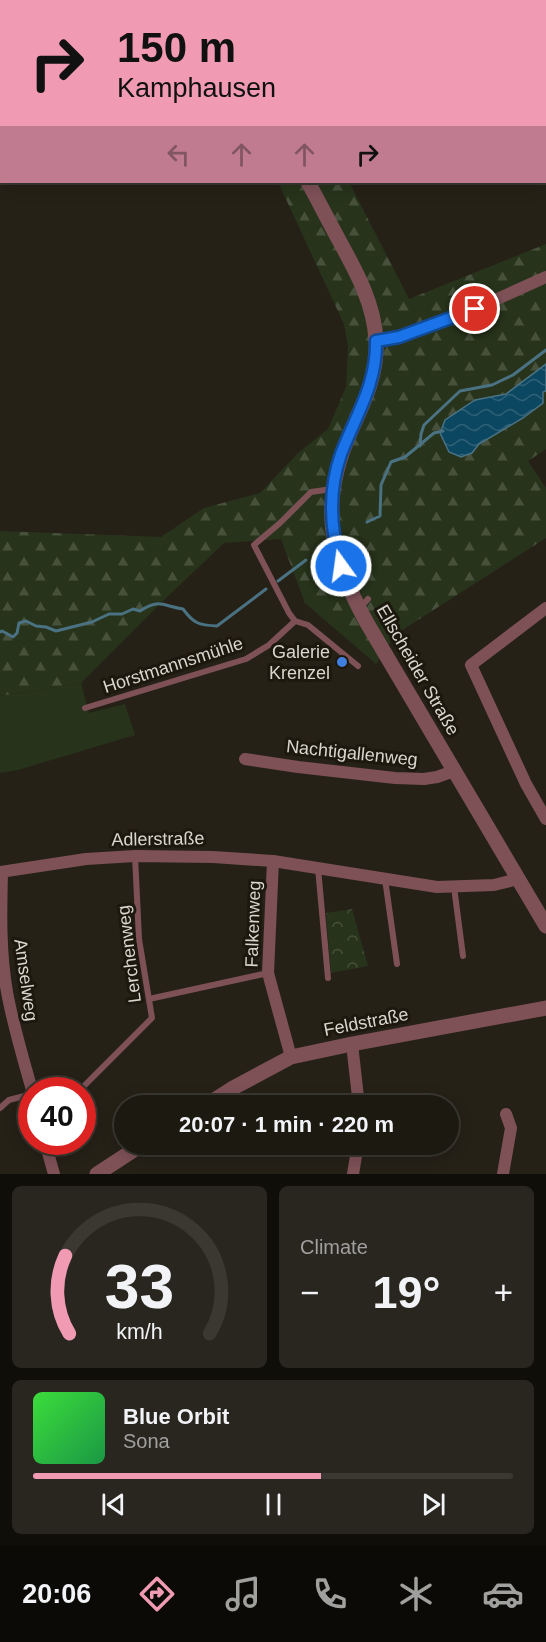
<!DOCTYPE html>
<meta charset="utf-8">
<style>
:root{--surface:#1c1911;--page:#29261f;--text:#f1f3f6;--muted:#a0a09f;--line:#3a3831;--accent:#f09ab4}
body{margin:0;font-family:Helvetica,sans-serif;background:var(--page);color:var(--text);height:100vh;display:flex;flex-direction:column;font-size:22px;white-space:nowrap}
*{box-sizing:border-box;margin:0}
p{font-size:20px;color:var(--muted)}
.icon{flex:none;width:33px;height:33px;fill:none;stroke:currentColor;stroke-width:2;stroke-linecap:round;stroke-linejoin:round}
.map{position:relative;height:1174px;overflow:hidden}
.details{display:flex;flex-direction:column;gap:12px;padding:12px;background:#0f0e09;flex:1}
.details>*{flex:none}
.top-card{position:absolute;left:0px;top:0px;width:546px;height:183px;box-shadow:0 3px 15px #0003,0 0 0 2px var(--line);background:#f09ab4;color:#111;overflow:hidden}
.speed{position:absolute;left:18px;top:1077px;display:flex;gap:12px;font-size:30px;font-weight:700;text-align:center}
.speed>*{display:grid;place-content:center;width:78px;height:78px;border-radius:50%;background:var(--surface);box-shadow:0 3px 15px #0003,0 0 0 2px var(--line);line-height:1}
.speed .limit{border:9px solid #d22;background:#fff;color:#111}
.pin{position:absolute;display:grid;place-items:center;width:51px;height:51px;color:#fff;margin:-26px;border:3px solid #fff;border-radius:50%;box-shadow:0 2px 6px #0007}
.me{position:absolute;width:66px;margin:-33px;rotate:346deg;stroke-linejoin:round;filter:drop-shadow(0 0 4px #0008)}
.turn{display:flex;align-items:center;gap:21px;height:126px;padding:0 18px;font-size:27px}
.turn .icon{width:78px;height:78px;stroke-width:2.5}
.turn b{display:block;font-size:42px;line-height:51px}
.lanes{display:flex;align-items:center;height:57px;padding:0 18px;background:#0003;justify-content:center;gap:30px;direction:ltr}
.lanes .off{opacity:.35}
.big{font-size:45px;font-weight:700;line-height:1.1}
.details .card{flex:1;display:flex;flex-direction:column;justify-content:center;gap:9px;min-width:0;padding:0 21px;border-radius:9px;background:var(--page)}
.details .dial{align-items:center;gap:0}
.dial svg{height:156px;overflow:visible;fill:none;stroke:var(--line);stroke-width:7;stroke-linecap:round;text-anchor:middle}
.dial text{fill:var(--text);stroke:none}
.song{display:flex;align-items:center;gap:18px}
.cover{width:72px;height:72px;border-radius:9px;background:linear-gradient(135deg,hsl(120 70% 55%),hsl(140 70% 35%))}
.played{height:6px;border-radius:3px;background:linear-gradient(90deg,var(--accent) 60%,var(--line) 60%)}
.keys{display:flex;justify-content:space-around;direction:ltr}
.heat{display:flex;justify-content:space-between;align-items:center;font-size:33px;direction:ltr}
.details .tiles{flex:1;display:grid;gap:12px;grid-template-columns:1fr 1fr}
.card:last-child{grid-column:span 2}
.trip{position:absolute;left:114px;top:1095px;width:345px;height:60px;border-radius:30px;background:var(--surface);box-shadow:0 3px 15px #0003,0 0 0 2px var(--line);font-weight:700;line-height:60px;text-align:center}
.dock{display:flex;height:96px;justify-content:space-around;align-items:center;background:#0b0a07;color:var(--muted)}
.dock .icon{width:42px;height:42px}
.dock .on{color:var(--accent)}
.dock b{font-size:27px;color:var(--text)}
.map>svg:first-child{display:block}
</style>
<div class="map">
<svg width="546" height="1174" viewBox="0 0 546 1174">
<defs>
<pattern id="forest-firs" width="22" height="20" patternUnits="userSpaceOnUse" patternTransform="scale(1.5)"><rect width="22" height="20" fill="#27331b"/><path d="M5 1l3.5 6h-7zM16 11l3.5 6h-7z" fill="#46503b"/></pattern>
<pattern id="park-crowns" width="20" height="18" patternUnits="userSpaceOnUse" patternTransform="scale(1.5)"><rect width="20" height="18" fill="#27331b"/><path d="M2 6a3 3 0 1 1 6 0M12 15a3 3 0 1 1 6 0" fill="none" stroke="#46503b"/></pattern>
<pattern id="water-waves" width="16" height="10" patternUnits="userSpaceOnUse" patternTransform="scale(1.5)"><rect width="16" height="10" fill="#0c4762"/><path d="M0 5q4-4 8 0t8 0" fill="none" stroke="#2f6177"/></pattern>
</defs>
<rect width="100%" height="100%" fill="#262117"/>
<polygon fill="#27331b" points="81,683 89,713 125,704 135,735 18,770 0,773 0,696"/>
<polygon fill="url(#forest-firs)" points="278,182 349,182 409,299 546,244 546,449 528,461 546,488 546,538 396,634 376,664 305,603 281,539 224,543 164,600 81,683 0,696 0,531 161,537 204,508 260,493 298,453 328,429 346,387 348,346 344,324"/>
<polygon fill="url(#park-crowns)" points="352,909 368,966 331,973 326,913"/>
<polygon fill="url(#water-waves)" stroke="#4a7283" stroke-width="1.5" points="546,364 546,391 543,392 543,403 523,418 479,444 472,453 461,457 449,452 440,433 445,420 475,400 506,394"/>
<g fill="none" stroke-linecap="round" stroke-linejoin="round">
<g stroke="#4a7283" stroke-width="3">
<polyline points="420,446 421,434 424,425 460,391 492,385 513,375 546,350"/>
<polyline points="367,522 380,516 381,485 391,462 405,457 434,433 443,431"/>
<polyline points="278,581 306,560"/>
<path d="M0,632l2,-1 11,6 4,-4 2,-10 7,-2 10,5 10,1 10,4 36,-9 17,-8h13l11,-5 7,2c19,-13 23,-5 43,-2 11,15 16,16 34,17l49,-37"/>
</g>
<g stroke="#7e5157" stroke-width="6">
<polyline points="332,489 311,492 280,523 254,545 289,613 295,621 308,625 358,666"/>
<polyline points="360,608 368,599"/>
<polyline points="85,708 246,659 269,645 295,621"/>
<polyline points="318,868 328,978"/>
<polyline points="385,879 397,964"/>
<polyline points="454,887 463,956"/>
<polyline points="149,999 268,973"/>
<polyline points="80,1090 152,1018 139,939 135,856"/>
<polyline points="0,1108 9,1100 32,1094"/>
</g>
<g stroke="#7e5157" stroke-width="12">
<polyline points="376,341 399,337 475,309 546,277"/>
<polyline points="546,608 471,665 526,784 546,819"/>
<polyline points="245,759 298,767 395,778 424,779 437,777 454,771"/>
<polyline points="273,861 268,973 291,1057"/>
<polyline points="0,872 86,859 135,856 213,857 273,861 437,887 494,885 518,879"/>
<path d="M2,872c-1,40 -2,80 5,120 6,33 16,66 25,98"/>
<polyline points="352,1044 359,1106"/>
<polyline points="45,1142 54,1174"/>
<polyline points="353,1174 358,1144"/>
<polyline points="503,1174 511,1128 506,1114"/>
</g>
<g stroke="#7e5157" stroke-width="15">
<polyline points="237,0 237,2"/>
<path d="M308,182c11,20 21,40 32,60 17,31 34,62 36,98 2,34 -12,62 -25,91 -33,72 -21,126 16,192l179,303"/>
<polyline points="205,1106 233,1088 291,1057 352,1044 546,1008"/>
<polyline points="97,1174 143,1144"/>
</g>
<g stroke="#fe91a1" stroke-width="18">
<polyline points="176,2 204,0"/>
<polyline points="511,2 530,0"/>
<polyline points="0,5 2,5"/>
<polyline points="0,31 2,31"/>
</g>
</g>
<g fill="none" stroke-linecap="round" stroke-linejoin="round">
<defs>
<path id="route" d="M341,566c-11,-37 -13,-75 0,-112 15,-39 36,-70 35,-113l23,-4 76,-28"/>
</defs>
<use href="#route" stroke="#114b97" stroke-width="15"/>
<use href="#route" stroke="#1a73e8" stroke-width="10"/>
</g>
<circle fill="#3f7fe0" stroke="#1d180e" stroke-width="2" cx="342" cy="662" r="6"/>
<g text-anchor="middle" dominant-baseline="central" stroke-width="6" stroke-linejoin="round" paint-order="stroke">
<g font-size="18" fill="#d9d6cf" stroke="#1d180e" text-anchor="end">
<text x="330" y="652">Galerie<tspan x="330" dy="21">Krenzel</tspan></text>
</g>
<g font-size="18" fill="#d9d6cf" stroke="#1d180e">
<text transform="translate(173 665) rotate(-18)">Horstmannsmühle</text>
<text transform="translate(418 670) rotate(60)">Ellscheider Straße</text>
<text transform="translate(352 753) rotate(6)">Nachtigallenweg</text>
<text transform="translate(158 839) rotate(-1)">Adlerstraße</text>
<text transform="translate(253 924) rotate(-88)">Falkenweg</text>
<text transform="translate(129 954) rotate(-97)">Lerchenweg</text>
<text transform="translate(26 980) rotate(82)">Amselweg</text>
<text transform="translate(366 1022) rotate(-11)">Feldstraße</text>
</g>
</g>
</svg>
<div class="speed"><div class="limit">40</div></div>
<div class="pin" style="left:475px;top:309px;background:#d93025"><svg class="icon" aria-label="arrive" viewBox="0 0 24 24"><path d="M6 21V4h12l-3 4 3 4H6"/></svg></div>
<svg class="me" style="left:341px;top:566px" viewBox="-20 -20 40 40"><circle r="17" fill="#1a73e8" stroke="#fff" stroke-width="3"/><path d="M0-11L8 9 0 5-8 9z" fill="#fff"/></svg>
<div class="trip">20:07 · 1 min · 220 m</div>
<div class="top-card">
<div class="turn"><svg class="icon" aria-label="right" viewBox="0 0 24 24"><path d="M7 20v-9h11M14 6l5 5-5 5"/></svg><div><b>150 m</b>Kamphausen</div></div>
<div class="lanes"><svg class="icon off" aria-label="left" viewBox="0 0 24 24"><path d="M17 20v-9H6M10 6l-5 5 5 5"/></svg><svg class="icon off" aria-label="ahead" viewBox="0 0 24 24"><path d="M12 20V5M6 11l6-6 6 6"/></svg><svg class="icon off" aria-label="ahead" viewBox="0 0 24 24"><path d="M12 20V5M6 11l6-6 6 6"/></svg><svg class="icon" aria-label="right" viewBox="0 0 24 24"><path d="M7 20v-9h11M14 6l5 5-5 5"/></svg></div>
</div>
</div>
<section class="details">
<div class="tiles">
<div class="card dial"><svg viewBox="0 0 100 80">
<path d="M14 69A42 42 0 1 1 86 69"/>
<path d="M14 69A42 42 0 0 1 12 29" stroke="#f09ab4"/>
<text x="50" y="56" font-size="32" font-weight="700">33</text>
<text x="50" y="72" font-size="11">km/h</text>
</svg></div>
<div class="card"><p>Climate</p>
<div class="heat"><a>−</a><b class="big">19°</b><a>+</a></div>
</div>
<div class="card">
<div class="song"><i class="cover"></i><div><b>Blue Orbit</b><p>Sona</p></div></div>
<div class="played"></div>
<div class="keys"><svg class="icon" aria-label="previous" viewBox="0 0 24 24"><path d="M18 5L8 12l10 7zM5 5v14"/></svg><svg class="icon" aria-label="pause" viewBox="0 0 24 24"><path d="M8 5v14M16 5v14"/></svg><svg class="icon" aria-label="next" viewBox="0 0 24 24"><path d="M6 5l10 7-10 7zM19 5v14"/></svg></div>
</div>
</div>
</section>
<nav class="dock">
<b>20:06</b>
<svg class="icon on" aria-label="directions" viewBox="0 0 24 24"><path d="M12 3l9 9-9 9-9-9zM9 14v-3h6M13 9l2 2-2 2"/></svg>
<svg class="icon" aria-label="music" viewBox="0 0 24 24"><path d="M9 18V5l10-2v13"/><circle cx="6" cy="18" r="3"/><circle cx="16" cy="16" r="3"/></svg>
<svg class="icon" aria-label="phone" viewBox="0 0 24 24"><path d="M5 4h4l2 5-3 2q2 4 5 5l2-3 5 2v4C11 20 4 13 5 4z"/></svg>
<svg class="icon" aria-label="climate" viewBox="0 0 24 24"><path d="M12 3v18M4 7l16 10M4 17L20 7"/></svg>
<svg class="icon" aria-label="car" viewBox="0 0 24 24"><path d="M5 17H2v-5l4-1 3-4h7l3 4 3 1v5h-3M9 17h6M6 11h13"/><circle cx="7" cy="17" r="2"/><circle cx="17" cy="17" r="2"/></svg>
</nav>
